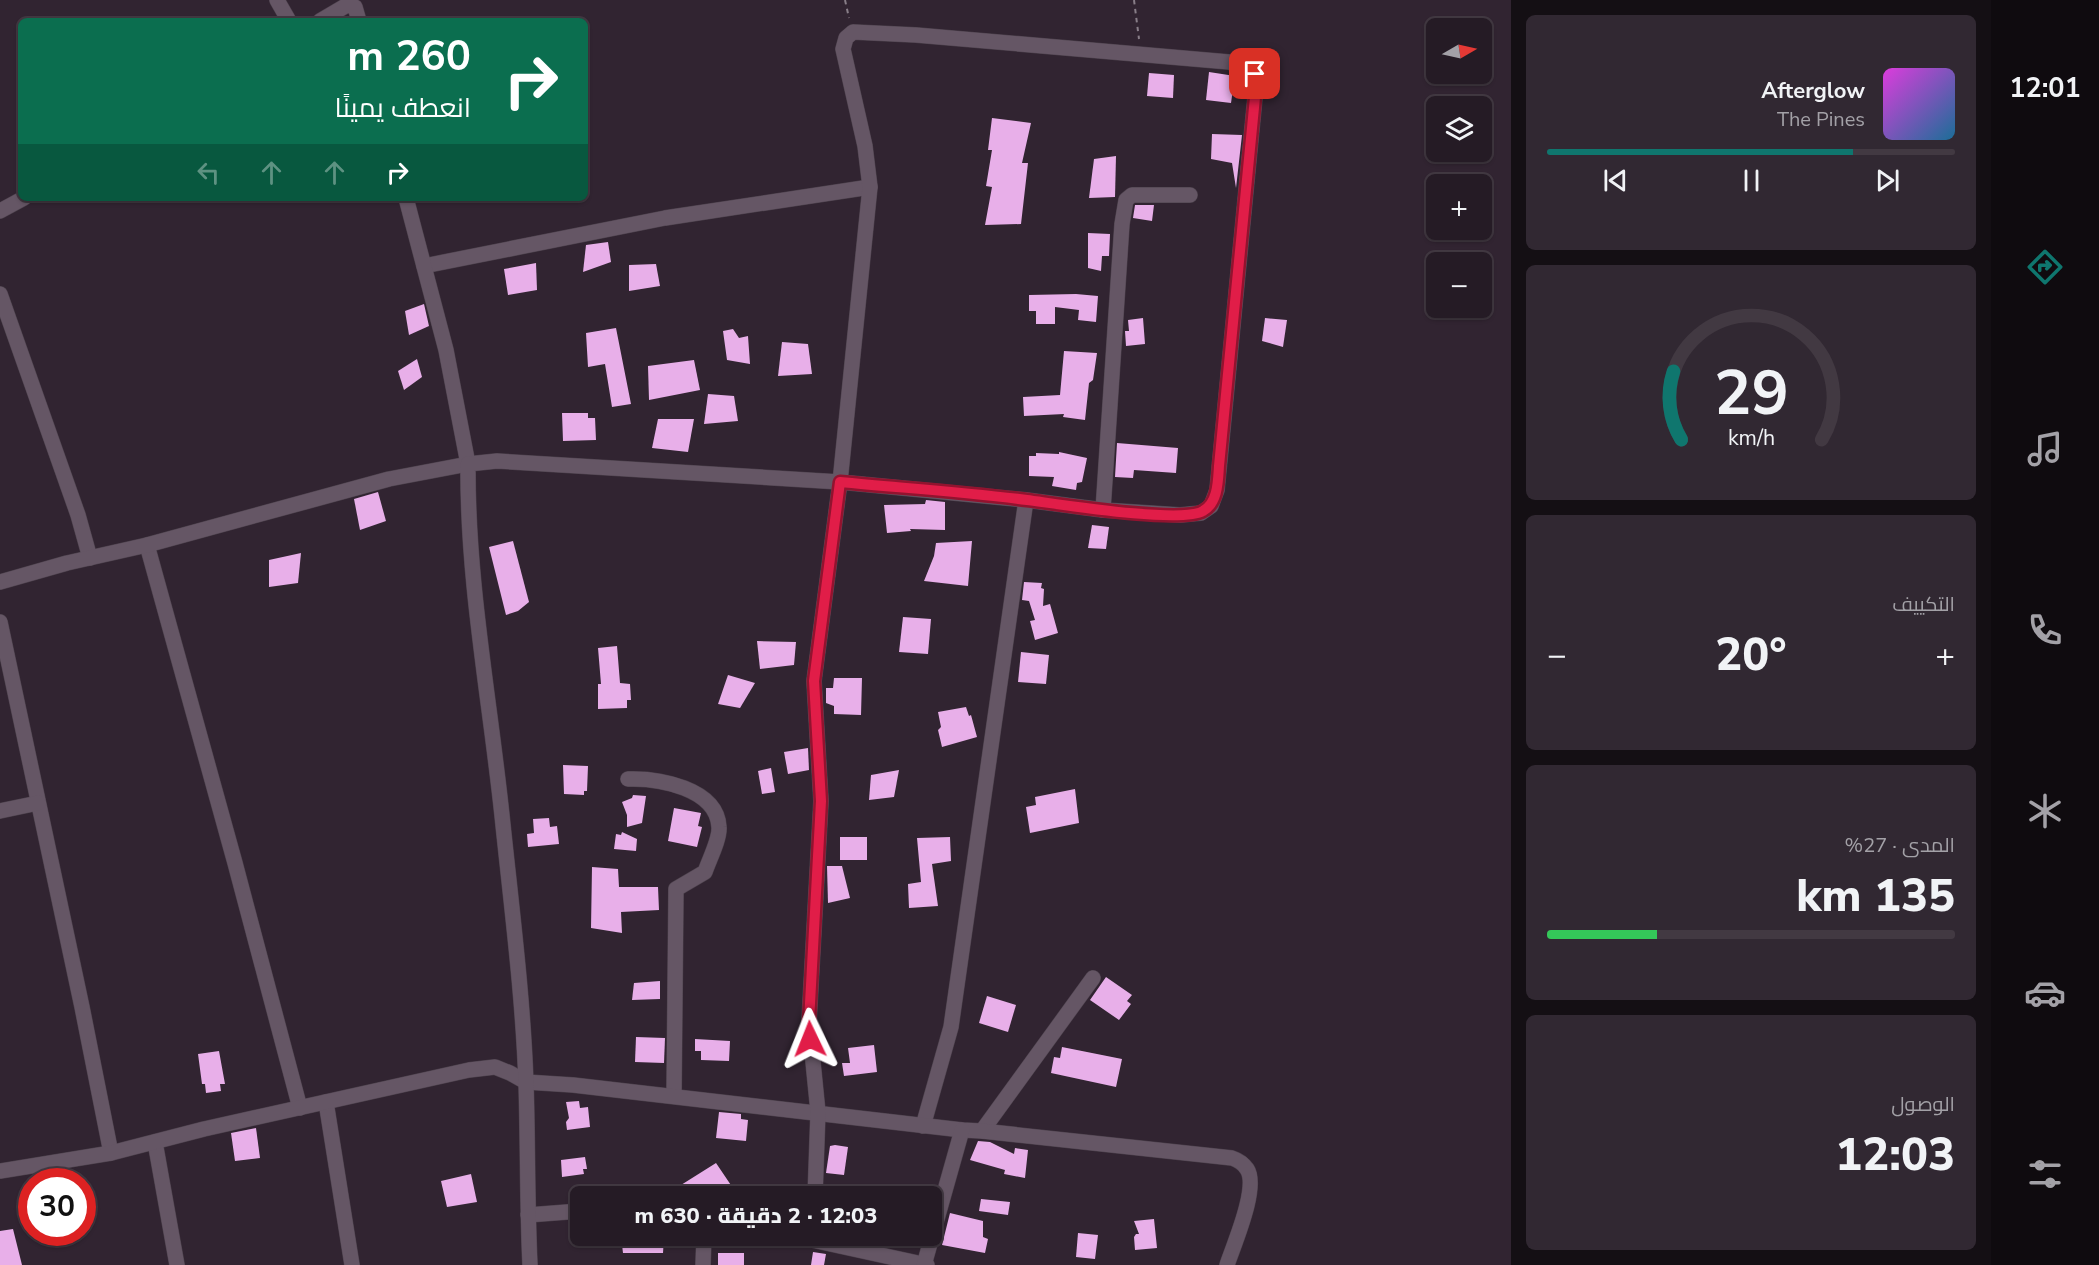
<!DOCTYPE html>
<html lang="ar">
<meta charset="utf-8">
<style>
:root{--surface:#251b25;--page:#312832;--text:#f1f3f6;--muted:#a3a1a7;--line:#423942;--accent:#0f766e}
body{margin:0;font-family:"Nunito Sans",Cairo,sans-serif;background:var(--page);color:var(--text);direction:rtl;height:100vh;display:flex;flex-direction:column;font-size:22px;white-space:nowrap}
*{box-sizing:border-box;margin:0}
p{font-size:20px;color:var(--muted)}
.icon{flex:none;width:33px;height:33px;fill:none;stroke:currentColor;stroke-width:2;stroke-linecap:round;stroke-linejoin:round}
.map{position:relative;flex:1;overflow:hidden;direction:ltr}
.sheet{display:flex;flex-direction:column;gap:15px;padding:15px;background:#140f14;width:480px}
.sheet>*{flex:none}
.hud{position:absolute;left:18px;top:18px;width:570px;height:183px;border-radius:9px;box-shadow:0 2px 4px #0004,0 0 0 2px var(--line);direction:rtl;background:#0b6e4f;color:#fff;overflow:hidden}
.needle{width:39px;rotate:81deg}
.controls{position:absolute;left:1426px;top:18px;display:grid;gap:12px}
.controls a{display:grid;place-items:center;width:66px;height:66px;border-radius:9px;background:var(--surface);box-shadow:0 2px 4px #0004,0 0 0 2px var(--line);font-size:30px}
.speed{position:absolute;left:18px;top:1168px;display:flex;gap:12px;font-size:30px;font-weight:700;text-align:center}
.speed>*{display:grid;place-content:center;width:78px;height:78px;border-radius:50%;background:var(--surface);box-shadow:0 2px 4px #0004,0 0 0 2px var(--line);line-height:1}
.speed .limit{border:9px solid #d22;background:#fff;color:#111}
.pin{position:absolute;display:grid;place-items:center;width:51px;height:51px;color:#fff;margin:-26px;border-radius:12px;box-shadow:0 3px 9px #0006}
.me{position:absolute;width:66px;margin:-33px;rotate:358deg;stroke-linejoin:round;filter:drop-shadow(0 0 4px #0008)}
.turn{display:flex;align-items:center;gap:21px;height:126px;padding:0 18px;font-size:27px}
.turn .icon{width:78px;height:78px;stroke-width:2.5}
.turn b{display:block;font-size:42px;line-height:51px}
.lanes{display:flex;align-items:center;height:57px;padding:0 18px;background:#0003;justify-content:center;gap:30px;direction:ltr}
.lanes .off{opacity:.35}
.big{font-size:45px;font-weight:800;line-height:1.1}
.sheet .card{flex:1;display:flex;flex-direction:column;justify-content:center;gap:9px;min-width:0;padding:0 21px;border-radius:9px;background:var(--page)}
.sheet .dial{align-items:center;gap:0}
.dial svg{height:156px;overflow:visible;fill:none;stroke:var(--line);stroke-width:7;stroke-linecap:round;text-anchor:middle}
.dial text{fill:var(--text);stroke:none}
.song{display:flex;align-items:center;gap:18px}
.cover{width:72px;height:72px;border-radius:9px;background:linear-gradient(135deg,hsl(300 70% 55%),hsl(200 70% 35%))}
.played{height:6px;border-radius:3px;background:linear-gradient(90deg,var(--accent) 75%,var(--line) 75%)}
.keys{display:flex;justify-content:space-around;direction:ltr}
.heat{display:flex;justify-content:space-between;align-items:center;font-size:33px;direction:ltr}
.charge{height:9px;border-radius:4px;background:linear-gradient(90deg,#34c759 27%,var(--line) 0)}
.trip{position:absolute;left:570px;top:1186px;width:372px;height:60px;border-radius:9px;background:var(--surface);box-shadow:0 2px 4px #0004,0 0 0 2px var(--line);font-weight:800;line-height:60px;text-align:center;direction:rtl}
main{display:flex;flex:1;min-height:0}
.dock{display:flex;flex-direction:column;width:108px;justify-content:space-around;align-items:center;background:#0f0b0f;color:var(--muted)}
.dock .icon{width:42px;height:42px}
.dock .selected{color:var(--accent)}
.dock b{font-size:27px;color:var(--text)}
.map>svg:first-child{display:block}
</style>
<main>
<nav class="dock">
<b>12:01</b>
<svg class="icon selected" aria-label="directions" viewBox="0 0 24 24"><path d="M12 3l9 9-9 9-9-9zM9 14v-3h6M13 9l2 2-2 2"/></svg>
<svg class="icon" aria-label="music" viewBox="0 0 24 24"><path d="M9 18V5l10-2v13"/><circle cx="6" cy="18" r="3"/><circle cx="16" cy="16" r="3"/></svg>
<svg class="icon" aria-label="phone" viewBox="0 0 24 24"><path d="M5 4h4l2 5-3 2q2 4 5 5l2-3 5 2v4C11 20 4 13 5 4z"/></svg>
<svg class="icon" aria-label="climate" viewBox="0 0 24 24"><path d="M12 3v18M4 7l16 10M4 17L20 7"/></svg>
<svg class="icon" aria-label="car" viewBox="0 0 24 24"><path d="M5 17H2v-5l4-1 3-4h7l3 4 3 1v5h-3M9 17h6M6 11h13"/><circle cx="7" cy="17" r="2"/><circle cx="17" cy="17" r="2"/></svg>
<svg class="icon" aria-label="filters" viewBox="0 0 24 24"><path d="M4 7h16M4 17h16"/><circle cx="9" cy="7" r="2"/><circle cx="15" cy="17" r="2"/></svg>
</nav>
<section class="sheet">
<div class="card">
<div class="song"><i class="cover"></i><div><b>Afterglow</b><p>The Pines</p></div></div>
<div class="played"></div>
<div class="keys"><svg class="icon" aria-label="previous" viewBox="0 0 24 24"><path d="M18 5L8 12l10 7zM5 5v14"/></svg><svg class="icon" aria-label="pause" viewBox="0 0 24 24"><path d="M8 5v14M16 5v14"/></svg><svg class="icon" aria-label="next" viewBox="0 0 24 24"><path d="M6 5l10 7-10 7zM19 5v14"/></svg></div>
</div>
<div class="card dial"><svg viewBox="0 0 100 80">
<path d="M14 69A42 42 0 1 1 86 69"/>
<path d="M14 69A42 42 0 0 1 10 34" stroke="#0f766e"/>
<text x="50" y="56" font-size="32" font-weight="700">29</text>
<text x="50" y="72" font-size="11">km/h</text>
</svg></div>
<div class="card"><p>التكييف</p>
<div class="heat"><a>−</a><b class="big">20°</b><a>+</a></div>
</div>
<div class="card"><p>المدى · 27%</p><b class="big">135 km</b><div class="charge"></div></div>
<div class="card"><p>الوصول</p><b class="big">12:03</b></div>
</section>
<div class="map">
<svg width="1511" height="1265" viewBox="0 0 1511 1265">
<rect width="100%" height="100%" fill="#312431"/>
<g fill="#e8afe9">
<polygon points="1209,72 1235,76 1231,103 1206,100"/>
<polygon points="1149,73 1174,75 1173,98 1147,96"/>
<polygon points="992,118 1031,123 1022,163 1028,163 1021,224 985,225 992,187 986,186 992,150 988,150"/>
<polygon points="1212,134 1242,135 1236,188 1232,163 1211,159"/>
<polygon points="1116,156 1115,197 1089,198 1094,159"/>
<polygon points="1135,205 1154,205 1152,221 1133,218"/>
<polygon points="1088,233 1110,234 1109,256 1102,256 1101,271 1088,268"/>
<polygon points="608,242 611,262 583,272 586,245"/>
<polygon points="536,263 537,290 508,295 504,269"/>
<polygon points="656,264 660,286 629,291 629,265"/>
<polygon points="1076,294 1098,296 1096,322 1078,320 1079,310 1055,307 1055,324 1036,324 1036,311 1029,311 1029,295"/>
<polygon points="424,304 429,326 409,335 405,311"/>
<polygon points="1143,318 1145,344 1126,346 1125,331 1129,331 1128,320"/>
<polygon points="1265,318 1287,320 1283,347 1262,341"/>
<polygon points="616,328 631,404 612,407 605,364 588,367 586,333"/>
<polygon points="733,329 739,338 748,336 750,364 727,360 723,331"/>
<polygon points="782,342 808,344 812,374 778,376"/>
<polygon points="1064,351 1097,353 1093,380 1089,383 1085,420 1063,417 1064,414 1024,416 1023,397 1060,395"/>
<polygon points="417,359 422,377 404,390 398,371"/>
<polygon points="694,360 700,390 649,400 648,366"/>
<polygon points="708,394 734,396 738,421 704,424"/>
<polygon points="562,413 588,413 588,418 595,418 596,440 563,441"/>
<polygon points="658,419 694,419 688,452 652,448"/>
<polygon points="1117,443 1178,448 1176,473 1134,470 1133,478 1115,477"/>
<polygon points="1059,452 1087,458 1082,482 1077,483 1076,490 1052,486 1054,477 1029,476 1029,456 1036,456 1036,453 1059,454"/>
<polygon points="378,492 386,521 360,530 354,499"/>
<polygon points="926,500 945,502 945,530 910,529 911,531 887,533 884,505 925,504"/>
<polygon points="1092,525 1109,527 1106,549 1088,548"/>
<polygon points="513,541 529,602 518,611 506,615 489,547"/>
<polygon points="972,541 968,586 924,581 934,556 936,543"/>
<polygon points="301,553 298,583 269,587 269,560"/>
<polygon points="1024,582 1042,583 1041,588 1044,589 1043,606 1050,604 1058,633 1035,640 1030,621 1035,620 1029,601 1022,600"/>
<polygon points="903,617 931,619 928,654 899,652"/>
<polygon points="757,641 796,642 794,665 760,669"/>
<polygon points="617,646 620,683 630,684 631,700 627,700 627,708 598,709 598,684 601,684 598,648"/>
<polygon points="1021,652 1049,655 1046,684 1018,682"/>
<polygon points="728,675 755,683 740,708 718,704"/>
<polygon points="834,678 862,678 861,715 834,714 834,706 826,703 826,688 833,688"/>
<polygon points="966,707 969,716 971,715 977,737 942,747 938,730 941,727 938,712"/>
<polygon points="808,748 809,770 788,774 784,752"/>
<polygon points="563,765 588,766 587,791 584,791 584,795 564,794"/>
<polygon points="771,768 775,792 762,794 758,771"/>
<polygon points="899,770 894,797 869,800 871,775"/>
<polygon points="1075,789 1079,823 1030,833 1026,807 1036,805 1035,797"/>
<polygon points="633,795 646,796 642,823 627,827 627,815 622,802 632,798"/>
<polygon points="674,808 701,813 698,826 702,827 697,847 668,841"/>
<polygon points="549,818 550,827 557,826 559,844 528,847 527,834 534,833 533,819"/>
<polygon points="622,832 637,839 636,851 614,849 616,834 621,835"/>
<rect x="840" y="837" width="27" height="23"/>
<polygon points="950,837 951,861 932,864 938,906 909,908 908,884 921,882 917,838"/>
<polygon points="827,866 842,866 850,898 828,903"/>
<polygon points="592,867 618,869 619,887 658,887 659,910 621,912 622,933 591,928"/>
<polygon points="1106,977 1132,995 1127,1001 1131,1004 1119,1020 1090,1000"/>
<polygon points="660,981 660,999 632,1000 634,983"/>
<polygon points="987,996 1016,1005 1008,1032 979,1023"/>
<polygon points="636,1037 665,1038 664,1063 635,1062"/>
<polygon points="695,1039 730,1041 729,1061 701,1060 701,1051 695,1051"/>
<polygon points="874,1045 877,1072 844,1076 842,1063 850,1063 848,1048"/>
<polygon points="1062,1047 1122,1059 1116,1087 1051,1073 1054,1057 1060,1058"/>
<polygon points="219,1051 225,1084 220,1084 221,1091 206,1093 205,1084 202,1084 198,1054"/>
<polygon points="579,1101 580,1108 588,1107 590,1127 567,1130 566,1122 569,1118 566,1102"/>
<polygon points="719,1112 741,1114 741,1119 748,1120 746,1141 716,1138"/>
<polygon points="256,1128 260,1158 235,1161 231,1133"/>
<polygon points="978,1141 990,1142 1014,1154 1015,1148 1028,1150 1025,1178 1004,1174 1005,1170 970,1160"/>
<polygon points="835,1145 848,1147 844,1175 826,1173 830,1146"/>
<polygon points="585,1157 587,1169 583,1169 584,1174 562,1177 561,1160"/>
<polygon points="716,1163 739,1197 718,1197 715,1192 707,1197 690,1197 681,1185"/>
<polygon points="471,1174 477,1202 447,1207 441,1181"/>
<polygon points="981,1199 1010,1202 1008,1215 979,1211"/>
<polygon points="950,1213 983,1221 983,1237 988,1239 985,1253 942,1245"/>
<polygon points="1154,1219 1157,1248 1135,1250 1134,1237 1136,1234 1139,1234 1134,1221"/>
<polygon points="13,1229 22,1265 0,1265 0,1231"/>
<polygon points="1078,1233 1098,1235 1095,1259 1076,1257"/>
<polygon points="621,1236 664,1236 663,1253 623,1253"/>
<polygon points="813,1252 826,1254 824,1265 811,1265"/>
<rect x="718" y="1253" width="26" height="12"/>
</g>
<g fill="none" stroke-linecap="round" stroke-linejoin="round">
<defs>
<g id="minor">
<polyline points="277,0 289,21"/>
<polyline points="320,21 347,5 355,7 359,21"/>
<polyline points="0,211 24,198"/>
<polyline points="424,266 665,218 870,187"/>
<polyline points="0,294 78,515 90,558"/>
<polyline points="1103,510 1122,224 1126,200 1132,195 1190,195"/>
<polyline points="147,545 235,863 300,1108"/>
<polyline points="0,582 67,563 147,545 389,479 468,464 446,350 406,198"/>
<polyline points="0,622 82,1007 111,1153"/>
<path d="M628,779c30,-1 89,9 91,48 1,12 -10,33 -14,45l-29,17 -2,207"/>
<polyline points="0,811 38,803"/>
<polyline points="326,1102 352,1265"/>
<polyline points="923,1126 951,1027 1026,500"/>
<polyline points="982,1131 1093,978"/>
<polyline points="155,1142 177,1265"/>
<path d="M0,1171l111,-18 93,-24 265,-59 26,-3 15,6 16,9 47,3 389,45 20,1 250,27c6,2 11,5 15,11 12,18 -13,75 -20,96"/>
<polyline points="528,1215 580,1211"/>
<polyline points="794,1236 927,1265"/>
<path d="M530,1265c-3,-61 -2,-121 -4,-182 -3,-86 -14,-172 -23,-258 -12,-120 -36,-240 -35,-361l29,-3 343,21 186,18 77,10 77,5 21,-2 10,-7 6,-16 39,-403 -1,-13 -10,-7 -16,-5 -313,-27 -63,-3 -7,6 -3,11 22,97 5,41 -30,295 -26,199 7,120 -12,221 9,90 -3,85"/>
<polyline points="703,1265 704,1236"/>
<polyline points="924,1265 962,1130"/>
</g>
</defs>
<use href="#minor" stroke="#4d424d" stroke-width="16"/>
<g stroke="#887e88" stroke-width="2" stroke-dasharray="4.5 4.5" stroke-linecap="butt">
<polyline points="845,0 849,18"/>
<polyline points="1134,0 1139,39"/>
</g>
<use href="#minor" stroke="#655665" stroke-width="15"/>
</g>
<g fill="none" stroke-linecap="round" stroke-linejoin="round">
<defs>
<path id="route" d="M810,1039l-1,-17 12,-221 -7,-120 26,-199c62,6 125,10 187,18 31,4 154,24 176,11 15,-8 15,-30 16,-45l37,-379 -1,-13"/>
</defs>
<use href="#route" stroke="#92132f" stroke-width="15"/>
<use href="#route" stroke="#e11d48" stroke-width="10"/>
</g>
</svg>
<div class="controls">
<a><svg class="needle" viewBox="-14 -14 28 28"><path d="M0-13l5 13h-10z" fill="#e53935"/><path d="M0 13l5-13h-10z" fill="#a3a1a7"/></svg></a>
<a><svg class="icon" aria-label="layers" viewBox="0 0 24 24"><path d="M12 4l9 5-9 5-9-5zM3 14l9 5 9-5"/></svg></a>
<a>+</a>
<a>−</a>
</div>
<div class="speed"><div class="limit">30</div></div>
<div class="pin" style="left:1255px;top:74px;background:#d93025"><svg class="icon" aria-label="arrive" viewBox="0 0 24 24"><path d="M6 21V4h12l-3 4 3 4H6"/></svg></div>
<svg class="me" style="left:810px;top:1039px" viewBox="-20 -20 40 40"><path d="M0-17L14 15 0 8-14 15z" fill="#e11d48" stroke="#fff" stroke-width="4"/></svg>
<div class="trip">12:03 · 2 دقيقة · 630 m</div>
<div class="hud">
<div class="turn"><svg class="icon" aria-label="right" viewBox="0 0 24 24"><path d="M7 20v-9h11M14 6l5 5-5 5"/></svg><div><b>260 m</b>انعطف يمينًا</div></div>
<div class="lanes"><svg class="icon off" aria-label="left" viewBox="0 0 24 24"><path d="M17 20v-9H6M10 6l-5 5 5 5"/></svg><svg class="icon off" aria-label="ahead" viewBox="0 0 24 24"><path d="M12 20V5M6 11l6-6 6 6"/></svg><svg class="icon off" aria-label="ahead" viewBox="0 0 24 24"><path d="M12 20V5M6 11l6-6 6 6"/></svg><svg class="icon" aria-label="right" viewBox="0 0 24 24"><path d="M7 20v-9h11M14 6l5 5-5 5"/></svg></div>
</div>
</div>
</main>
